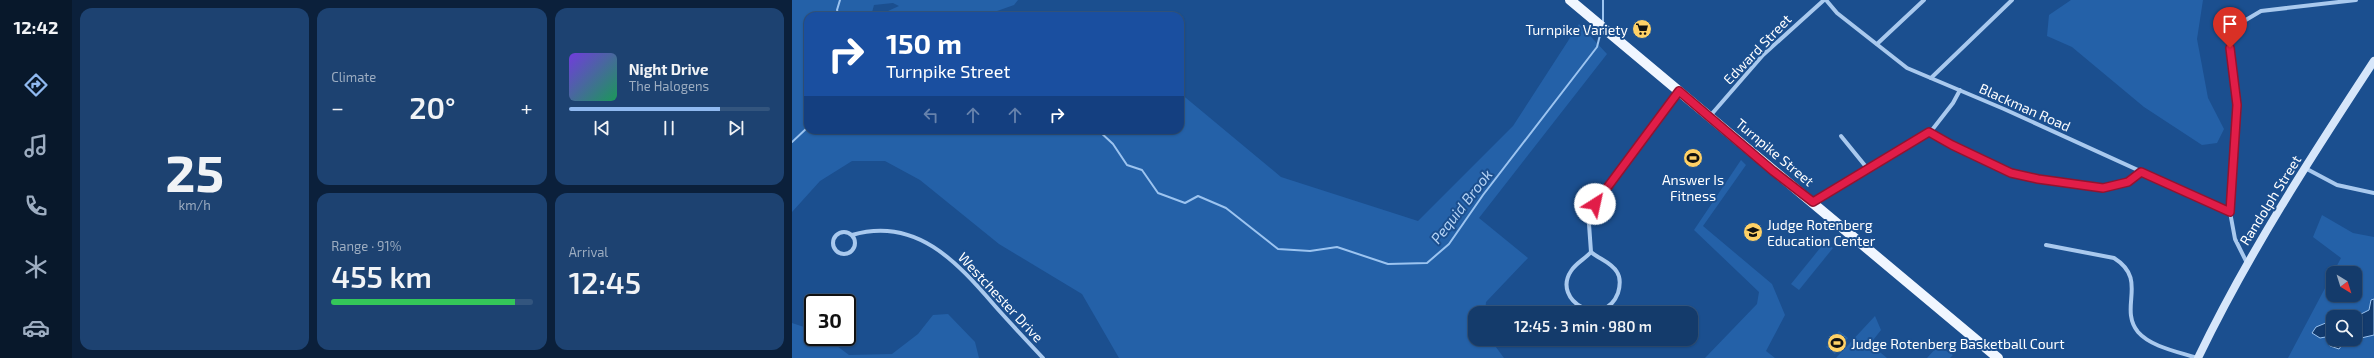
<!DOCTYPE html>
<meta charset="utf-8">
<style>
:root{--surface:#143b6b;--page:#1d4271;--text:#f1f3f6;--muted:#9dadc1;--line:#33557e;--accent:#90b9f0}
body{margin:0;font-family:"Exo 2",sans-serif;background:var(--page);color:var(--text);height:100vh;display:flex;flex-direction:column;font-size:15px;white-space:nowrap}
*{box-sizing:border-box;margin:0}
p{font-size:13px;color:var(--muted)}
.icon{flex:none;width:22px;height:22px;fill:none;stroke:currentColor;stroke-width:2;stroke-linecap:round;stroke-linejoin:round}
.map{position:relative;flex:1;overflow:hidden}
.details{display:flex;flex-direction:column;gap:8px;padding:8px;background:#0b203b;width:720px}
.details>*{flex:none}
.guide{position:absolute;left:12px;top:12px;width:380px;height:122px;border-radius:12px;box-shadow:0 1px 3px #0004,0 0 0 1px var(--line);background:#1a4fa0;color:#fff;overflow:hidden}
.needle{width:26px;rotate:142deg}
.tools{position:absolute;left:1534px;top:266px;display:grid;gap:8px}
.tools a{display:grid;place-items:center;width:36px;height:36px;border-radius:8px;background:var(--surface);box-shadow:0 1px 3px #0004,0 0 0 1px var(--line);font-size:20px}
.speed{position:absolute;left:12px;top:294px;display:flex;gap:8px;font-size:20px;font-weight:700;text-align:center}
.speed>*{display:grid;place-content:center;width:52px;height:52px;border-radius:50%;background:var(--surface);box-shadow:0 1px 3px #0004,0 0 0 1px var(--line);line-height:1}
.speed .limit{border:2px solid #111;border-radius:6px;background:#fff;color:#111}
.pin{position:absolute;display:grid;place-items:center;width:34px;height:34px;color:#fff;margin:-41px -17px;border-radius:50% 50% 50% 0;rotate:-45deg;box-shadow:0 0 4px #0007}
.pin .icon{rotate:45deg}
.me{position:absolute;width:44px;margin:-22px;rotate:35deg;stroke-linejoin:round;filter:drop-shadow(0 0 3px #0008)}
.turn{display:flex;align-items:center;gap:14px;height:84px;padding:0 16px;font-size:18px}
.turn .icon{width:52px;height:52px;stroke-width:2.5}
.turn b{display:block;font-size:28px;line-height:34px}
.lanes{display:flex;align-items:center;height:38px;padding:0 16px;background:#0003;justify-content:center;gap:20px;direction:ltr}
.lanes .off{opacity:.35}
.big{font-size:30px;font-weight:600;line-height:1.1}
.details .card{flex:1;display:flex;flex-direction:column;justify-content:center;gap:6px;min-width:0;padding:0 14px;border-radius:12px;background:var(--page)}
.details .dial{align-items:center;gap:0}
.dial b{font-size:52px;line-height:1}
.song{display:flex;align-items:center;gap:12px}
.cover{width:48px;height:48px;border-radius:6px;background:linear-gradient(135deg,hsl(260 70% 55%),hsl(150 70% 35%))}
.played{height:4px;border-radius:2px;background:linear-gradient(90deg,var(--accent) 75%,var(--line) 75%)}
.keys{display:flex;justify-content:space-around;direction:ltr}
.heat{display:flex;justify-content:space-between;align-items:center;font-size:22px;direction:ltr}
.charge{height:6px;border-radius:3px;background:linear-gradient(90deg,#34c759 91%,var(--line) 0)}
.details .tiles{flex:1;display:grid;gap:8px;grid-template-columns:repeat(3,1fr)}
.card:first-child{grid-row:span 2}
.trip{position:absolute;left:676px;top:306px;width:230px;height:40px;border-radius:12px;background:var(--surface);box-shadow:0 1px 3px #0004,0 0 0 1px var(--line);font-weight:600;line-height:40px;text-align:center}
main{display:flex;flex:1;min-height:0}
.menu{display:flex;flex-direction:column;width:72px;justify-content:space-around;align-items:center;background:#08182b;color:var(--muted)}
.menu .icon{width:28px;height:28px}
.menu .on{color:var(--accent)}
.menu b{font-size:18px;color:var(--text)}
.map>svg:first-child{display:block}
</style>
<main>
<nav class="menu">
<b>12:42</b>
<svg class="icon on" aria-label="directions" viewBox="0 0 24 24"><path d="M12 3l9 9-9 9-9-9zM9 14v-3h6M13 9l2 2-2 2"/></svg>
<svg class="icon" aria-label="music" viewBox="0 0 24 24"><path d="M9 18V5l10-2v13"/><circle cx="6" cy="18" r="3"/><circle cx="16" cy="16" r="3"/></svg>
<svg class="icon" aria-label="phone" viewBox="0 0 24 24"><path d="M5 4h4l2 5-3 2q2 4 5 5l2-3 5 2v4C11 20 4 13 5 4z"/></svg>
<svg class="icon" aria-label="climate" viewBox="0 0 24 24"><path d="M12 3v18M4 7l16 10M4 17L20 7"/></svg>
<svg class="icon" aria-label="car" viewBox="0 0 24 24"><path d="M5 17H2v-5l4-1 3-4h7l3 4 3 1v5h-3M9 17h6M6 11h13"/><circle cx="7" cy="17" r="2"/><circle cx="17" cy="17" r="2"/></svg>
</nav>
<section class="details">
<div class="tiles">
<div class="card dial"><b>25</b><p>km/h</p></div>
<div class="card"><p>Climate</p>
<div class="heat"><a>−</a><b class="big">20°</b><a>+</a></div>
</div>
<div class="card">
<div class="song"><i class="cover"></i><div><b>Night Drive</b><p>The Halogens</p></div></div>
<div class="played"></div>
<div class="keys"><svg class="icon" aria-label="previous" viewBox="0 0 24 24"><path d="M18 5L8 12l10 7zM5 5v14"/></svg><svg class="icon" aria-label="pause" viewBox="0 0 24 24"><path d="M8 5v14M16 5v14"/></svg><svg class="icon" aria-label="next" viewBox="0 0 24 24"><path d="M6 5l10 7-10 7zM19 5v14"/></svg></div>
</div>
<div class="card"><p>Range · 91%</p><b class="big">455 km</b><div class="charge"></div></div>
<div class="card"><p>Arrival</p><b class="big">12:45</b></div>
</div>
</section>
<div class="map">
<svg width="1582" height="358" viewBox="0 0 1582 358">
<rect width="100%" height="100%" fill="#1b4f8f"/>
<g fill="#2461a8" fill-rule="evenodd">
<polygon points="0,0 226,0 222,5 191,16 85,16 107,6 101,3 82,5 79,16 16,16 16,130 388,130 388,93 489,177 626,221 721,126 787,24 815,54 687,218 736,258 694,302 693,313 683,313 683,339 698,339 712,358 327,358 290,294 207,244 128,180 93,161 60,161 28,181 0,212"/>
<polygon points="1279,0 1411,0 1405,39 1416,98 1432,129 1425,143 1410,145 1352,107 1280,47 1255,36 1257,15"/>
<polygon points="949,160 954,165 911,226 980,284 993,315 974,351 983,358 913,358 965,304 967,292 902,230"/>
<path d="M1530,215l31,18 21,4v121h-86l53,-100 -28,-21zM1541,273h22v22h-22zM1541,317h22v22h-22z"/>
<polygon points="1033,242 1041,248 1007,290 999,284"/>
<polygon points="156,314 183,342 187,358 0,358 0,323 21,330 21,337 33,337 57,355 100,354 126,334 141,315"/>
<polygon points="1083,316 1089,330 1078,344 1095,358 1044,358"/>
<polygon points="1047,331 1056,338 1043,354 1034,347"/>
<polygon points="1146,346 1161,355 1158,358 1135,358"/>
</g>
<polygon fill="#123a6d" stroke="#9cc4f0" points="1582,299 1582,335 1552,342 1547,349 1538,346 1539,336 1528,338 1520,333 1524,327 1541,320 1541,339 1563,339 1563,317 1555,317 1569,314 1577,310 1579,300"/>
<g fill="none" stroke-linecap="round" stroke-linejoin="round">
<g stroke="#9cc4f0" stroke-width="2">
<polyline points="47,16 45,10 48,0"/>
<polyline points="811,22 811,0"/>
<polyline points="306,130 321,144 335,165 350,170 366,193 393,203 406,196 434,208 486,249 518,251 545,247 596,264 635,263 657,244 691,195 805,47 809,31"/>
<polyline points="0,142 16,127"/>
</g>
<g stroke="#a9c9ee" stroke-width="4">
<polyline points="1034,0 1045,13 1115,68 1212,109 1438,212"/>
<polyline points="1085,44 1132,0"/>
<polyline points="1139,78 1220,0"/>
<polyline points="918,116 971,55 1032,0"/>
<polyline points="1137,132 1160,145 1219,173 1246,179 1311,188 1336,182 1349,173"/>
<polyline points="1049,136 1075,168"/>
<polyline points="1513,168 1545,185 1582,193"/>
<polyline points="1021,202 1140,130 1161,103 1168,90"/>
<circle cx="52" cy="243" r="11"/>
<path d="M60,235c64,-19 105,27 143,71 16,18 32,35 48,52"/>
<path d="M1254,245l68,13c35,22 4,49 24,74 13,15 41,20 59,26"/>
<path d="M799,252c8,7 20,10 26,20 4,6 3,14 1,21 -14,37 -67,8 -47,-22 5,-8 14,-12 20,-19l-2,-28 3,-15 87,-118"/>
<polyline points="1455,263 1443,239 1438,212 1445,105 1438,49 1442,33 1447,24 1469,11 1564,0"/>
</g>
<path stroke="#d6e6fa" stroke-width="8" d="M1406,358c50,-104 113,-201 176,-297"/>
<polyline stroke="#f0f6ff" stroke-width="10" points="778,0 1206,358"/>
</g>
<g fill="none" stroke-linecap="round" stroke-linejoin="round">
<defs>
<polyline id="route" points="803,204 887,91 981,171 1021,202 1137,132 1160,145 1219,173 1246,179 1311,188 1336,182 1349,172 1438,212 1445,105 1438,48"/>
</defs>
<use href="#route" stroke="#92132f" stroke-width="10"/>
<use href="#route" stroke="#e11d48" stroke-width="7"/>
</g>
<defs>
<symbol id="supermarket-disc" viewBox="-11 -11 22 22"><circle r="9.5" fill="#ffd166" stroke="#1b4f8f"/><path d="M-6-5.5h2.5l.6 2H6L4.5 2H-2.5L-4.4-4H-6ZM-1.5 3.2a1.3 1.3 0 1 0 .1 0ZM3 3.2a1.3 1.3 0 1 0 .1 0Z" fill="#111"/></symbol>
<symbol id="stadium-disc" viewBox="-11 -11 22 22"><circle r="9.5" fill="#ffd166" stroke="#1b4f8f"/><path d="M0-5a6.5 5 0 1 0 0 10a6.5 5 0 1 0 0-10ZM-3.5-1.8h7v3.6h-7Z" fill="#111"/></symbol>
<symbol id="school-disc" viewBox="-11 -11 22 22"><circle r="9.5" fill="#ffd166" stroke="#1b4f8f"/><path d="M0-5L7-2L0 1L-7-2ZM-4 1L0 2.5L4 1V4Q0 6-4 4Z" fill="#111"/></symbol>
</defs>
<g fill-rule="evenodd">
<use href="#supermarket-disc" x="839" y="18" width="22" height="22"/>
<use href="#stadium-disc" x="890" y="147" width="22" height="22"/>
<use href="#school-disc" x="950" y="221" width="22" height="22"/>
<use href="#stadium-disc" x="1034" y="332" width="22" height="22"/>
</g>
<g text-anchor="middle" dominant-baseline="central" stroke-width="4" stroke-linejoin="round" paint-order="stroke">
<g font-size="14" fill="#fff" stroke="#1b4f8f" text-anchor="start">
<text x="836" y="29" text-anchor="end">Turnpike Variety</text>
<text x="901" y="179" text-anchor="middle">Answer Is<tspan x="901" dy="16">Fitness</tspan></text>
<text x="975" y="224">Judge Rotenberg<tspan x="975" dy="16">Education Center</tspan></text>
<text x="1059" y="343">Judge Rotenberg Basketball Court</text>
</g>
<g font-size="14" fill="#fff" stroke="#1b4f8f">
<text transform="translate(965 49) rotate(-46)">Edward Street</text>
<text transform="translate(1233 107) rotate(24)">Blackman Road</text>
<text transform="translate(983 152) rotate(40)">Turnpike Street</text>
<text transform="translate(1478 200) rotate(-58)">Randolph Street</text>
<text transform="translate(209 297) rotate(47)">Westchester Drive</text>
</g>
<g font-size="15" font-style="italic" fill="#b5d3f5" stroke="#1b4f8f">
<text transform="translate(669 206) rotate(-52)">Pequid Brook</text>
</g>
</g>
</svg>
<div class="tools">
<a><svg class="needle" viewBox="-14 -14 28 28"><path d="M0-13l5 13h-10z" fill="#e53935"/><path d="M0 13l5-13h-10z" fill="#9dadc1"/></svg></a>
<a><svg class="icon" aria-label="search" viewBox="0 0 24 24"><circle cx="10" cy="10" r="6"/><path d="M15 15l6 6"/></svg></a>
</div>
<div class="speed"><div class="limit">30</div></div>
<div class="pin" style="left:1438px;top:48px;background:#d93025"><svg class="icon" aria-label="arrive" viewBox="0 0 24 24"><path d="M6 21V4h12l-3 4 3 4H6"/></svg></div>
<svg class="me" style="left:803px;top:204px" viewBox="-20 -20 40 40"><circle r="19" fill="#fff"/><path d="M0-13L10 11 0 6-10 11z" fill="#e11d48"/></svg>
<div class="trip">12:45 · 3 min · 980 m</div>
<div class="guide">
<div class="turn"><svg class="icon" aria-label="right" viewBox="0 0 24 24"><path d="M7 20v-9h11M14 6l5 5-5 5"/></svg><div><b>150 m</b>Turnpike Street</div></div>
<div class="lanes"><svg class="icon off" aria-label="left" viewBox="0 0 24 24"><path d="M17 20v-9H6M10 6l-5 5 5 5"/></svg><svg class="icon off" aria-label="ahead" viewBox="0 0 24 24"><path d="M12 20V5M6 11l6-6 6 6"/></svg><svg class="icon off" aria-label="ahead" viewBox="0 0 24 24"><path d="M12 20V5M6 11l6-6 6 6"/></svg><svg class="icon" aria-label="right" viewBox="0 0 24 24"><path d="M7 20v-9h11M14 6l5 5-5 5"/></svg></div>
</div>
</div>
</main>
